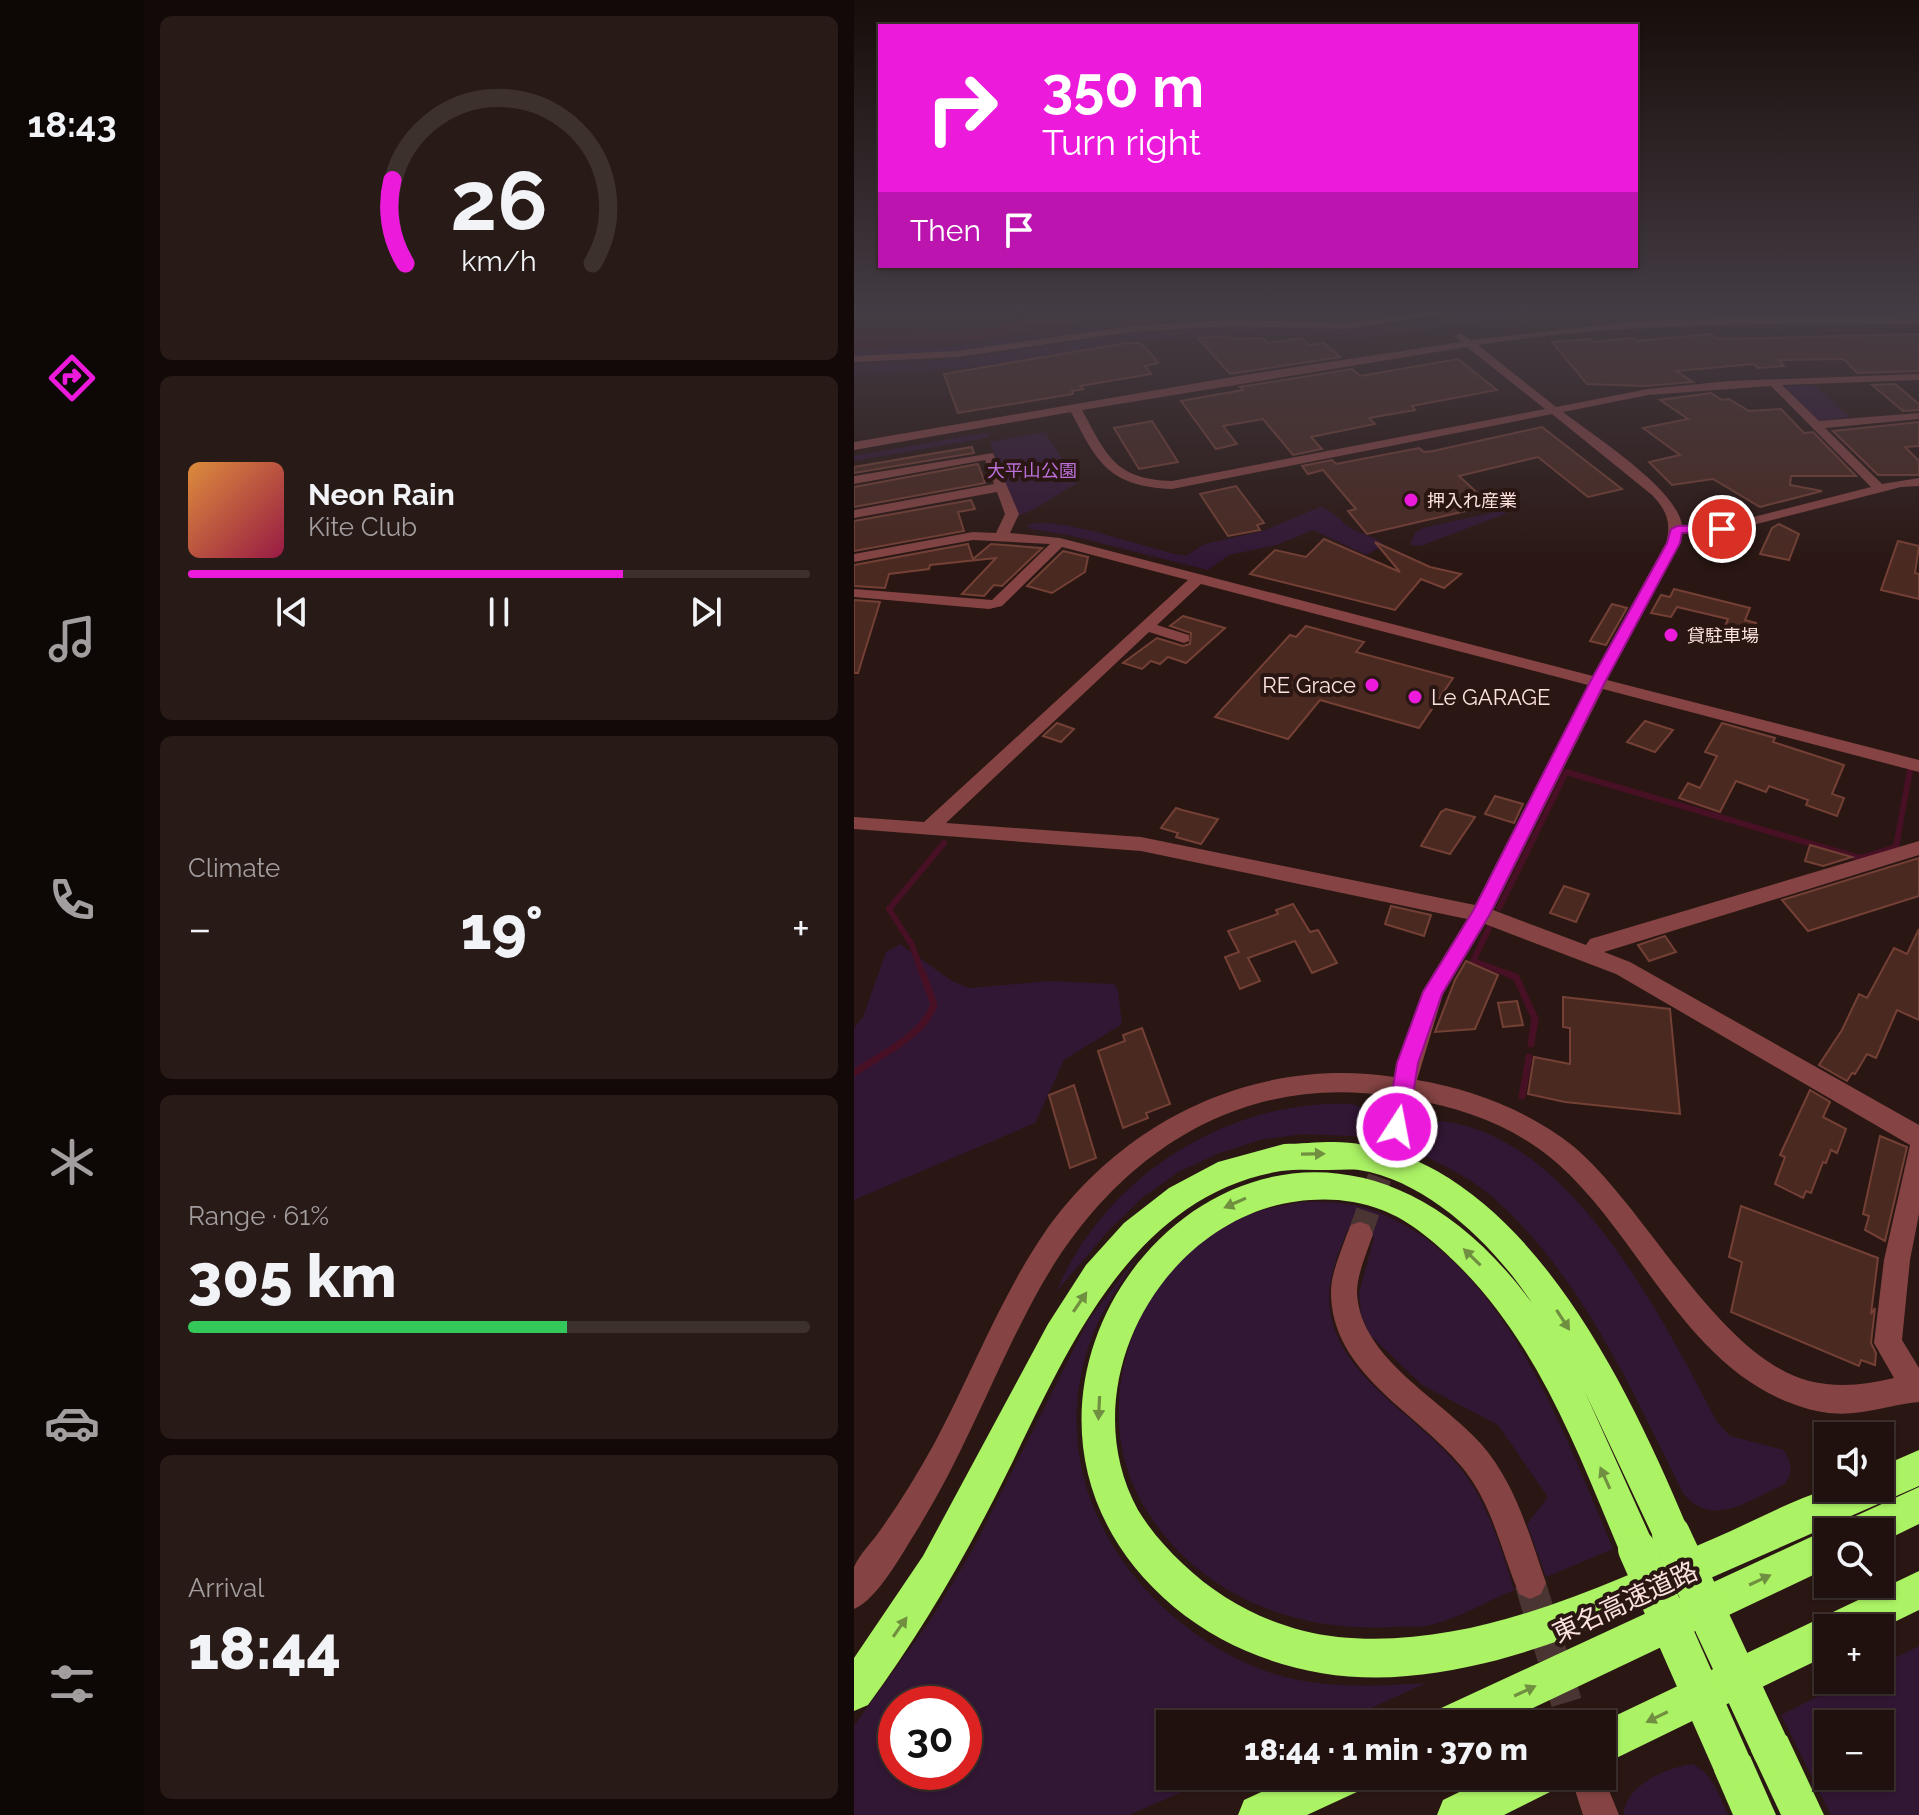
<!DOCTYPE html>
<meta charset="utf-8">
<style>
:root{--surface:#20110e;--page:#281a17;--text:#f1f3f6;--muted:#a29d9e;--line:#3d312e;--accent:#ec1bdb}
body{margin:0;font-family:Raleway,"Noto Sans JP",sans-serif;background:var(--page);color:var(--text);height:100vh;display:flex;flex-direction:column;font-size:30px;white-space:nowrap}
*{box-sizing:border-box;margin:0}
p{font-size:26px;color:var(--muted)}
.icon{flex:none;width:44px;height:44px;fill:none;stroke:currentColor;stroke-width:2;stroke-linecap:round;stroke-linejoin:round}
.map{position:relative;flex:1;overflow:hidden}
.panel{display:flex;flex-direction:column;gap:16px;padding:16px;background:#120908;width:710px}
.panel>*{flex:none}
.banner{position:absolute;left:24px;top:24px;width:760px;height:244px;border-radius:0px;box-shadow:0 2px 6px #0004,0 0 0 2px var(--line);background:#ec1bdb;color:#fff;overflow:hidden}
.controls{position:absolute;left:960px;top:1422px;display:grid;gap:16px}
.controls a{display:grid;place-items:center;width:80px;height:80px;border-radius:0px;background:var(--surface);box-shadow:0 2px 6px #0004,0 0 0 2px var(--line);font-size:40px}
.speed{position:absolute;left:24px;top:1686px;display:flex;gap:16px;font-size:40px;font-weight:700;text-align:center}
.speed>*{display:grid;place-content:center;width:104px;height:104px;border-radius:50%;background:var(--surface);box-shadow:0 2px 6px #0004,0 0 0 2px var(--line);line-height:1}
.speed .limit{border:12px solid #d22;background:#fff;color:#111}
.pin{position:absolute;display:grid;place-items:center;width:68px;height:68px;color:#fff;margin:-34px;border:4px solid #fff;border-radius:50%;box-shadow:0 2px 8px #0007}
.me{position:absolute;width:88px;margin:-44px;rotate:11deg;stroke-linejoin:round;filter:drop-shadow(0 0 6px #0008)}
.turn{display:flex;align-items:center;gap:28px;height:168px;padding:0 32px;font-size:36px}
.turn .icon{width:104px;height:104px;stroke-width:2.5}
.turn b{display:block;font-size:56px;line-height:68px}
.then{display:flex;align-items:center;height:76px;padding:0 32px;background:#0003;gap:16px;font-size:30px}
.big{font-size:60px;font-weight:800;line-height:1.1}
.panel .tile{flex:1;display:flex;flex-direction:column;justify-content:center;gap:12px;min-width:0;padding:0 28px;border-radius:12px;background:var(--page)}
.panel .dial{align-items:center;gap:0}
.dial svg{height:208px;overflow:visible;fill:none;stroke:var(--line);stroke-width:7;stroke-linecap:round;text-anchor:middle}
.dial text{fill:var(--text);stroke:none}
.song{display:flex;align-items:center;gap:24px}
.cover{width:96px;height:96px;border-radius:12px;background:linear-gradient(135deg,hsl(30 70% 55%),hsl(340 70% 35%))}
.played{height:8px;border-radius:4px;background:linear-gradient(90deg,var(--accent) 70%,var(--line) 70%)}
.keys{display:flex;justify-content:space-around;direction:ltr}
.heat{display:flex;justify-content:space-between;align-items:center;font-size:44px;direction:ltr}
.charge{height:12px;border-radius:6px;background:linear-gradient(90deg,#34c759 61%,var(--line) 0)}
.trip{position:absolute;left:302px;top:1710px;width:460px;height:80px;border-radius:0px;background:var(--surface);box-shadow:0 2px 6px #0004,0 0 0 2px var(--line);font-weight:800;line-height:80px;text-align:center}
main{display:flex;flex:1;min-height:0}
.tab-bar{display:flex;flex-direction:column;width:144px;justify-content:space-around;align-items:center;background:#0d0706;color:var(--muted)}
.tab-bar .icon{width:56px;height:56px}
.tab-bar .selected{color:var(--accent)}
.tab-bar b{font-size:36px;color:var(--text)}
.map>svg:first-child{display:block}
</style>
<main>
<nav class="tab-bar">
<b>18:43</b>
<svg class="icon selected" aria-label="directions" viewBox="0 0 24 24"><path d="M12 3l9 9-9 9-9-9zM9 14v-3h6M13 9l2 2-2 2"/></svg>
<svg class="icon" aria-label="music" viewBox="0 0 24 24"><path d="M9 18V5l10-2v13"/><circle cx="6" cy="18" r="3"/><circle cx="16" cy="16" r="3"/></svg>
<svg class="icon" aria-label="phone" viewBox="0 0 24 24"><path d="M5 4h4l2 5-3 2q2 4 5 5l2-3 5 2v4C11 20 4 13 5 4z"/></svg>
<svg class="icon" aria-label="climate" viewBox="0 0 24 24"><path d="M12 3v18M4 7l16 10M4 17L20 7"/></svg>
<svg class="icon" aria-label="car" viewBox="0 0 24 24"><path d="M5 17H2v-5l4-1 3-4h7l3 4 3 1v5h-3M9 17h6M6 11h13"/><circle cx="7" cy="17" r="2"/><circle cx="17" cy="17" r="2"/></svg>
<svg class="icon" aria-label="filters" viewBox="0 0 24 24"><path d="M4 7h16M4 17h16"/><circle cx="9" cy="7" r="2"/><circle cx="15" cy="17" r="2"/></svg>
</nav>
<section class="panel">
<div class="tile dial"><svg viewBox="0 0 100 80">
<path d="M14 69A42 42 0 1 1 86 69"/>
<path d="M14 69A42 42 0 0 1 9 37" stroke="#ec1bdb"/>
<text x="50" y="56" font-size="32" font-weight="700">26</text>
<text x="50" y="72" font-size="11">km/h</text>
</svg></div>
<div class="tile">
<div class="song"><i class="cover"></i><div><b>Neon Rain</b><p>Kite Club</p></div></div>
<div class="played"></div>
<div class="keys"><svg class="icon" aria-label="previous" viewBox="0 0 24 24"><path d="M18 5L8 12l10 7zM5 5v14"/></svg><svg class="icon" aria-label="pause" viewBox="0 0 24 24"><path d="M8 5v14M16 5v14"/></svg><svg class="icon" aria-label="next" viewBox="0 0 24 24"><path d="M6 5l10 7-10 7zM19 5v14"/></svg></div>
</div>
<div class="tile"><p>Climate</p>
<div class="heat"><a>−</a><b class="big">19°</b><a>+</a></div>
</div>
<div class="tile"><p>Range · 61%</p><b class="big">305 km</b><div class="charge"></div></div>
<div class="tile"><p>Arrival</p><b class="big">18:44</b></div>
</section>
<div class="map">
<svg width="1065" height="1815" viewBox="0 0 1065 1815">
<rect width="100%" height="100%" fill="#2a1713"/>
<g fill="#321734" fill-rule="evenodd">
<polygon points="628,312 729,312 628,320 516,337 382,335 280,341 126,367 0,376 0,364 103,359 278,333 376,327 512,329"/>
<polygon points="308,319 314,321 103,352 0,356 0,350 101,346 242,324"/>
<polygon points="961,385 995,417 963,421 930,386"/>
<path d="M191,432l33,51c-22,11 -38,26 -61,33l-27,-74z"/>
<polygon points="130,433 138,434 132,438 0,461 0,456"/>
<path d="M466,507c14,3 21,17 34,23 10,5 22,7 30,15l-18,10 -53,-25 -36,15 -48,10 -21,15 -140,-35 -37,-6 -4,-4c30,-11 122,25 159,31l18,-12 59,-13z"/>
<polygon points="646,511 653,513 567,546 556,545 561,533 569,528"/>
<polygon points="46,944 98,981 115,988 195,981 260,984 264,990 268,1024 210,1060 181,1123 0,1200 0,1028 9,1017 32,952"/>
<path d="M497,1104c14,3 42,15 26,33l-75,-3 -42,6 -40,13 -40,18 -37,26 -33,32 -54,63c49,-115 171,-193 295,-188z"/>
<path d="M587,1121c130,14 222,198 276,301l13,14 54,14c7,13 10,21 1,34 -35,15 -72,46 -102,9 -51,-103 -100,-214 -187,-293 -27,-25 -59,-36 -89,-54l4,-15z"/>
<path d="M450,1202c21,0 41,0 61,6 136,42 198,223 248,341l-67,28 -19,-53 21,-27 -50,-72 -76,-40 -52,-50 -9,-20 -2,-22 15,-55 -27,-8c-7,20 -17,42 -18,64 -2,79 88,119 131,174 28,35 41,80 54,122 -27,11 -56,29 -84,35 -12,3 -25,1 -37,2 -101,6 -200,-34 -252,-126 -51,-91 -10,-219 77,-272 27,-16 56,-23 86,-27z"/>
<path d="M284,1255c-15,26 -34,50 -45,79 -48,124 14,246 121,312 25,15 56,29 84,34 43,8 85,6 128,3l-90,41h-166v52h49l-90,39h-275v-89l77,-107 42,-70 115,-228zM42,1704h68v68h-68z"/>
<path d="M1065,1646v169h-88l-50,-100 69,-35h30v-15zM974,1724h52v52h-52z"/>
<path d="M839,1764c20,11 26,31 35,51h-104c0,-29 43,-48 69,-51z"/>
</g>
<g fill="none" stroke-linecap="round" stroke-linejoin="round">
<g stroke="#471025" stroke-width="6">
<polyline points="692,813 712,772 1006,858 1042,847 1056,770"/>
<polyline points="645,908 690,817"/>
<polyline points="635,928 619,961 660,976"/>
<polyline points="69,976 58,945 35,909 90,843"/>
</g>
<g stroke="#471025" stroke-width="7">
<polyline points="654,974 662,977 681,1019 677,1044"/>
<path d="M0,1073c26,-18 69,-37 80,-68l-11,-31"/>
<polyline points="668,1096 675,1057"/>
</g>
<polygon fill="#471025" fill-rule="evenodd" points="232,312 277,312 268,317 110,343 0,348 0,336 110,331"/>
</g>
<g fill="#4a2921" stroke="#744035" stroke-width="2">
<polygon points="857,334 861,338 874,339 1065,334 1065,371 1003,373 990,359 925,360 930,366 904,368 900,364 822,371 839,382 792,386 733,384 698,342 736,339 739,342 779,338 782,341"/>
<polygon points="375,336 378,339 409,338 414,343 447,338 455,345 470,343 486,357 376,374 344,338"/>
<polygon points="272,343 286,343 292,348 304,363 291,366 297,374 226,386 229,389 218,391 219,394 104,413 90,374"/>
<polygon points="604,359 643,390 558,406 561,410 515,418 521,424 457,437 468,449 439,455 409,419 369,426 383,444 362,449 327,401 389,390 386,387 498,369 506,376"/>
<polygon points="1041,384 1065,404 1065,410 1049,411 1018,385"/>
<polygon points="857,393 868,400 875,399 895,411 927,409 950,433 959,432 1002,476 937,476 936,485 968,491 906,507 859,479 818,485 795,462 826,455 789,428 834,419 806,400"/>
<polygon points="298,421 324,462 285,469 260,428"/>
<polygon points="1065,422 1065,446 1051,447 1065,461 1065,475 1024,475 979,431"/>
<polygon points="688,427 768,489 734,497 684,457 605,476 630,499 609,506 616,510 513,534 494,511 502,509 469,470 454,474 448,466 478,460 482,464 565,448 570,452 579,451"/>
<polygon points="118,447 120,453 0,473 0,467"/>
<polygon points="124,464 131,483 0,507 0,487"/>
<polygon points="382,486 410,523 403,525 406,530 374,536 346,494"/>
<polygon points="117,500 121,509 104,512 110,531 0,551 0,521"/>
<polygon points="925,524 945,534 935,560 906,554 918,528"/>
<polygon points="470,539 546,572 521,542 576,567 607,574 590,588 567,579 541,610 396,574 421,550 452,557"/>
<polygon points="1044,541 1065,546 1061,573 1065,574 1065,599 1027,590"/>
<polygon points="114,544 119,559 137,544 188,548 148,586 140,585 130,596 108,594 142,558 76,565 75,569 35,574 31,588 0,586 0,565"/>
<polygon points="209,551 234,557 231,572 198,593 173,586"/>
<polygon points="820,589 896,608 891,620 902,623 894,642 867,636 874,619 823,607 817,617 797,613 807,595 816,597"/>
<polygon points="0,600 26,602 4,673 0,673"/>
<polygon points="758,604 773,608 752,645 736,641"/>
<polygon points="329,616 371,628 332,663 314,657 306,664 297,661 288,669 269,663 303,638 329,646 336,644 337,633 316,626"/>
<polygon points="452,626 510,642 502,652 599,678 565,728 466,700 434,739 361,717 436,635 442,637"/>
<polygon points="791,721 819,730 801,752 773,742"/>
<polygon points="203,723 220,729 207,742 189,736"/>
<polygon points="868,723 921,738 919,742 990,765 978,794 990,798 983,816 952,805 954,800 915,786 912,792 882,781 866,812 825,798 834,783 846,788 863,756 851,752"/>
<polygon points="641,796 669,804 660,823 631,814"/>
<polygon points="322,808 328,810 364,819 347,844 322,837 324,833 307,828"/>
<polygon points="592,809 621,817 596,854 567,846 587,812"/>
<polygon points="956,845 998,857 969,866 951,861"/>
<polygon points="1065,858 1065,896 954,931 928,900"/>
<polygon points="710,886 735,894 722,922 696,913"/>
<polygon points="439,904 456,932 464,930 483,963 458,973 441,941 394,958 406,981 386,989 371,957 385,952 374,931 424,914 422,910"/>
<polygon points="537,906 577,915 570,936 531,924"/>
<polygon points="1065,929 1065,1020 1043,1010 1022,1058 1013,1054 1001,1074 998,1073 993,1081 965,1065 988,1030 1005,994 1013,998 1040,948 1053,954"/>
<polygon points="811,936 822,952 795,961 784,945"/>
<polygon points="612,961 644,975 621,1029 581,1032 601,980"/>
<polygon points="709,997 816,1009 826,1114 711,1102 674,1094 680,1057 716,1064 716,1028 709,1027"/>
<polygon points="663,1001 669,1025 649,1027 644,1003"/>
<polygon points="288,1028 316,1104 292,1113 294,1118 269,1128 244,1051 271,1041 269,1035"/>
<polygon points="220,1085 242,1158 216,1168 195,1095"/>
<polygon points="956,1090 976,1102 969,1117 992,1129 983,1153 977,1150 972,1163 969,1162 957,1193 952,1191 949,1198 921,1184 931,1157 926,1155"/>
<polygon points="1026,1136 1053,1147 1031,1241 1011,1230 1015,1216 1009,1214"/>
<polygon points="887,1206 1024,1258 1017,1314 1021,1308 1017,1343 1022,1353 1021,1365 1007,1360 1005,1366 877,1312 888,1262 875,1257"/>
</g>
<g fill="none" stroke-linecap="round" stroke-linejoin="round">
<polyline stroke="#4a3532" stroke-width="24" stroke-dasharray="24 12" stroke-linecap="butt" points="506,1234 543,1127"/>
<polyline stroke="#4a3532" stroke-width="31" stroke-dasharray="31 16" stroke-linecap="butt" points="676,1583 719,1724"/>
<g fill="#854443" fill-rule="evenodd">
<polygon points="572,312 599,312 493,329 377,326 277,332 103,357 0,362 0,356 103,351 277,326 377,320 493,323"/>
<path d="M879,317l186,1v6c-148,-1 -295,-2 -441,21l78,62 92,-18 81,-8 190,-7v6l-137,5 37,36 100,-8v6l-94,9 57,56 37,-6v8l-18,1 -179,46h-40l-2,10 -73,137 312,80v12l-316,-83 -110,221 93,35 4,-6 7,-2 322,-96v14l-315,97 26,10 289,163v89l-9,46 -8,80 17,28v34c-41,4 -69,20 -114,6 -118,-35 -162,-169 -248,-245 -40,-35 -92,-55 -144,-63l-8,35 -8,3 -8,-3 -4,-8 6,-31c-154,-23 -276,60 -350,190 -45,80 -75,166 -124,244 -14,22 -39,69 -63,79 0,-12 0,-31 0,-42 5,-12 18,-25 25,-35 20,-28 38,-57 55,-88 37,-69 65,-144 109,-209 79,-115 213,-179 351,-158l28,-85 45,-73 -326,-68 -287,-22v-12l70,5 264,-242 -126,-33 -60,59 -13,3 -135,-12v-8l138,11 58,-56 -77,-4 -119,22v-8l119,-22 23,1 9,-19 -8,-22 -143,26v-8l140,-26 -9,-24 -131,24v-8l139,-23 26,61 -9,19 50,5 533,138 73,-133c6,-20 0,-34 -14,-48l-100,-81 -380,75c-63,-3 -74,-25 -101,-77l-217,38v-8l390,-67 217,-33 -6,-6 5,-3 11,7 156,-18zM613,347l78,62 -373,72c-57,-2 -65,-25 -90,-71zM917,386l100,101 -149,38h-40c-6,-37 -88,-89 -119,-113l85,-17zM347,584l387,101 -113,220 -334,-68 -195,-14 203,-191 35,11 5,-2v-6l-32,-10zM631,924l131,50 294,171 -26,115 -10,83 20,35c-28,7 -56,10 -85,3 -91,-24 -163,-174 -236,-235 -44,-35 -101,-57 -156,-66l26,-86z"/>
<path d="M506,1222l9,3 4,9c-6,19 -16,39 -16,59 3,66 86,107 125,152 33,38 48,91 64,138l-5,11 -11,5 -11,-5c-18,-43 -26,-89 -57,-127 -45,-55 -131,-94 -131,-175 0,-19 10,-40 16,-58l4,-9z"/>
<polygon points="748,1773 765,1815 729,1815 720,1787 725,1776 748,1776"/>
</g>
<g fill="#abf264" fill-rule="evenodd">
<path d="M430,1144c24,0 55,-5 79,1 23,5 54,14 74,26 122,69 201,238 253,363l-6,13 -13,6 -13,-6 -73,-155 71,157 -6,13 -13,6 -13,-6c-44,-104 -83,-214 -165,-296 -22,-22 -48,-45 -77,-56 -36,-14 -76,-13 -112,-3 -121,36 -195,188 -132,303 12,20 28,38 45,54 43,41 96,66 155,73 133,13 259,-49 377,-99 37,-16 75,-37 113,-49 15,-4 36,-1 52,-1v-21l39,-17v36c-71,31 -142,63 -213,94 -96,42 -194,87 -299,96 -83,8 -169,-16 -233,-69 -267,-225 104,-650 358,-304 -37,-56 -103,-122 -173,-133 -9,-1 -20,0 -30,0 -16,0 -33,-1 -48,1 -161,27 -222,202 -287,328 -37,72 -78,141 -126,206l-14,6v-53l69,-102 125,-232 38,-59 38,-42 45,-35 49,-26z"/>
<polygon points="1065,1487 1065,1524 1026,1543 1026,1532 989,1532 995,1519"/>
<polygon points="974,1529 980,1532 974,1532 974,1568 645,1724 579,1724 585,1709"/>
<polygon points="1065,1571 1065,1610 1026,1629 974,1628 974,1655 748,1765 748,1724 744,1724"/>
<polygon points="918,1730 933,1736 970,1815 927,1815 897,1751 903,1736"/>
<polygon points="881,1750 896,1756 922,1815 879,1815 860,1771 866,1756"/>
<polygon points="442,1776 511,1776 505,1791 453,1815 384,1815 390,1800"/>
<polygon points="638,1776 704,1776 698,1791 650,1815 583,1815 589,1800"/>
</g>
<g stroke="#abf264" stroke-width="38">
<polyline points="817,1534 918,1751"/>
<polyline points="783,1549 881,1771"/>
</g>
</g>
<defs><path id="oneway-solid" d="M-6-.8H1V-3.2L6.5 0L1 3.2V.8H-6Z" transform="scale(2)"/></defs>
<g fill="#718f40">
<use href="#oneway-solid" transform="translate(459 1154) rotate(-1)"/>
<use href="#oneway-solid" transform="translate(381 1203) rotate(156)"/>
<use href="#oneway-solid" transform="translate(618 1257) rotate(-136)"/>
<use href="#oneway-solid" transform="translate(226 1302) rotate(-56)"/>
<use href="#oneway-solid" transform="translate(709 1320) rotate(57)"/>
<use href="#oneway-solid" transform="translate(245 1408) rotate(93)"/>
<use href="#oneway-solid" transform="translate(751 1478) rotate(-114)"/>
<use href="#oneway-solid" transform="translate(906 1580) rotate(-25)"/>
<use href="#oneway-solid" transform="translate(46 1627) rotate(-55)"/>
<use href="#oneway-solid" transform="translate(671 1691) rotate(-25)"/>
<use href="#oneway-solid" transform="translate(803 1717) rotate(154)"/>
</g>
<linearGradient id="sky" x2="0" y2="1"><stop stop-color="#170d0a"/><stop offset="0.55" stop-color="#443c44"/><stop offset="1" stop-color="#443c44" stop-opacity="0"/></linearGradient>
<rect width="1065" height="566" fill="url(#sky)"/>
<polygon fill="#ec1bdb" stroke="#99128e" stroke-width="2" points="868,525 872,526 872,531 828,533 826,543 751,682 636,914 588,994 564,1063 554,1127 551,1134 543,1137 536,1134 532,1127 543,1063 569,992 619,911 736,682 813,543 817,529 823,526"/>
<g fill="#ec1bdb" stroke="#2a1713" stroke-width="3">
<circle cx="557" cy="500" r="8"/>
<circle cx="817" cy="635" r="8"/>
<circle cx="518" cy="685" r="8"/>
<circle cx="561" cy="697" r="8"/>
</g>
<g text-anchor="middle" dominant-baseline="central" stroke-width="8" stroke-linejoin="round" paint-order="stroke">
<g font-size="18" fill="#bc6fd8" stroke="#2a1713">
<text x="178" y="470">大平山公園</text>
</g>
<g font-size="18" fill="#fce2df" stroke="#2a1713" text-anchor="start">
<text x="573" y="500">押入れ産業</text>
<text x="833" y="635">貸駐車場</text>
</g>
<g font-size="22" fill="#fce2df" stroke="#2a1713" text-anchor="end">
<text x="502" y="685">RE Grace</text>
<text x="577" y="697" text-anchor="start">Le GARAGE</text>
</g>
<g font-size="26" fill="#fce2df" stroke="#2a1713">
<text transform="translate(771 1602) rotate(-25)">東名高速道路</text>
</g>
</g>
</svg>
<div class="controls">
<a><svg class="icon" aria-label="sound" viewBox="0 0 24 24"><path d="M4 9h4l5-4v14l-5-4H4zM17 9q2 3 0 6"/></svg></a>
<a><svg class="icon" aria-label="search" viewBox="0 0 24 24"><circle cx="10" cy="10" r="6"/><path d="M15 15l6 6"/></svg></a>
<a>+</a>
<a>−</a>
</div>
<div class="speed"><div class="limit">30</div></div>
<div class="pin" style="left:868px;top:529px;background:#d93025"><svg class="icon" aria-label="arrive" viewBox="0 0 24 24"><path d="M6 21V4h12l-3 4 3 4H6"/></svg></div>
<svg class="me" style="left:543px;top:1127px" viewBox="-20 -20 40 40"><circle r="17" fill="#ec1bdb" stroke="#fff" stroke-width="3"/><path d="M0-11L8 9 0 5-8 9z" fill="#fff"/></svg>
<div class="trip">18:44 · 1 min · 370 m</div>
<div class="banner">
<div class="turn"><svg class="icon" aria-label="right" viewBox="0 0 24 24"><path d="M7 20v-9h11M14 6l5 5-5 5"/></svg><div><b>350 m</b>Turn right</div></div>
<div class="then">Then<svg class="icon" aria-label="arrive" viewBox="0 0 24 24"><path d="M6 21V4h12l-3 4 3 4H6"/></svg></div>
</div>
</div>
</main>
